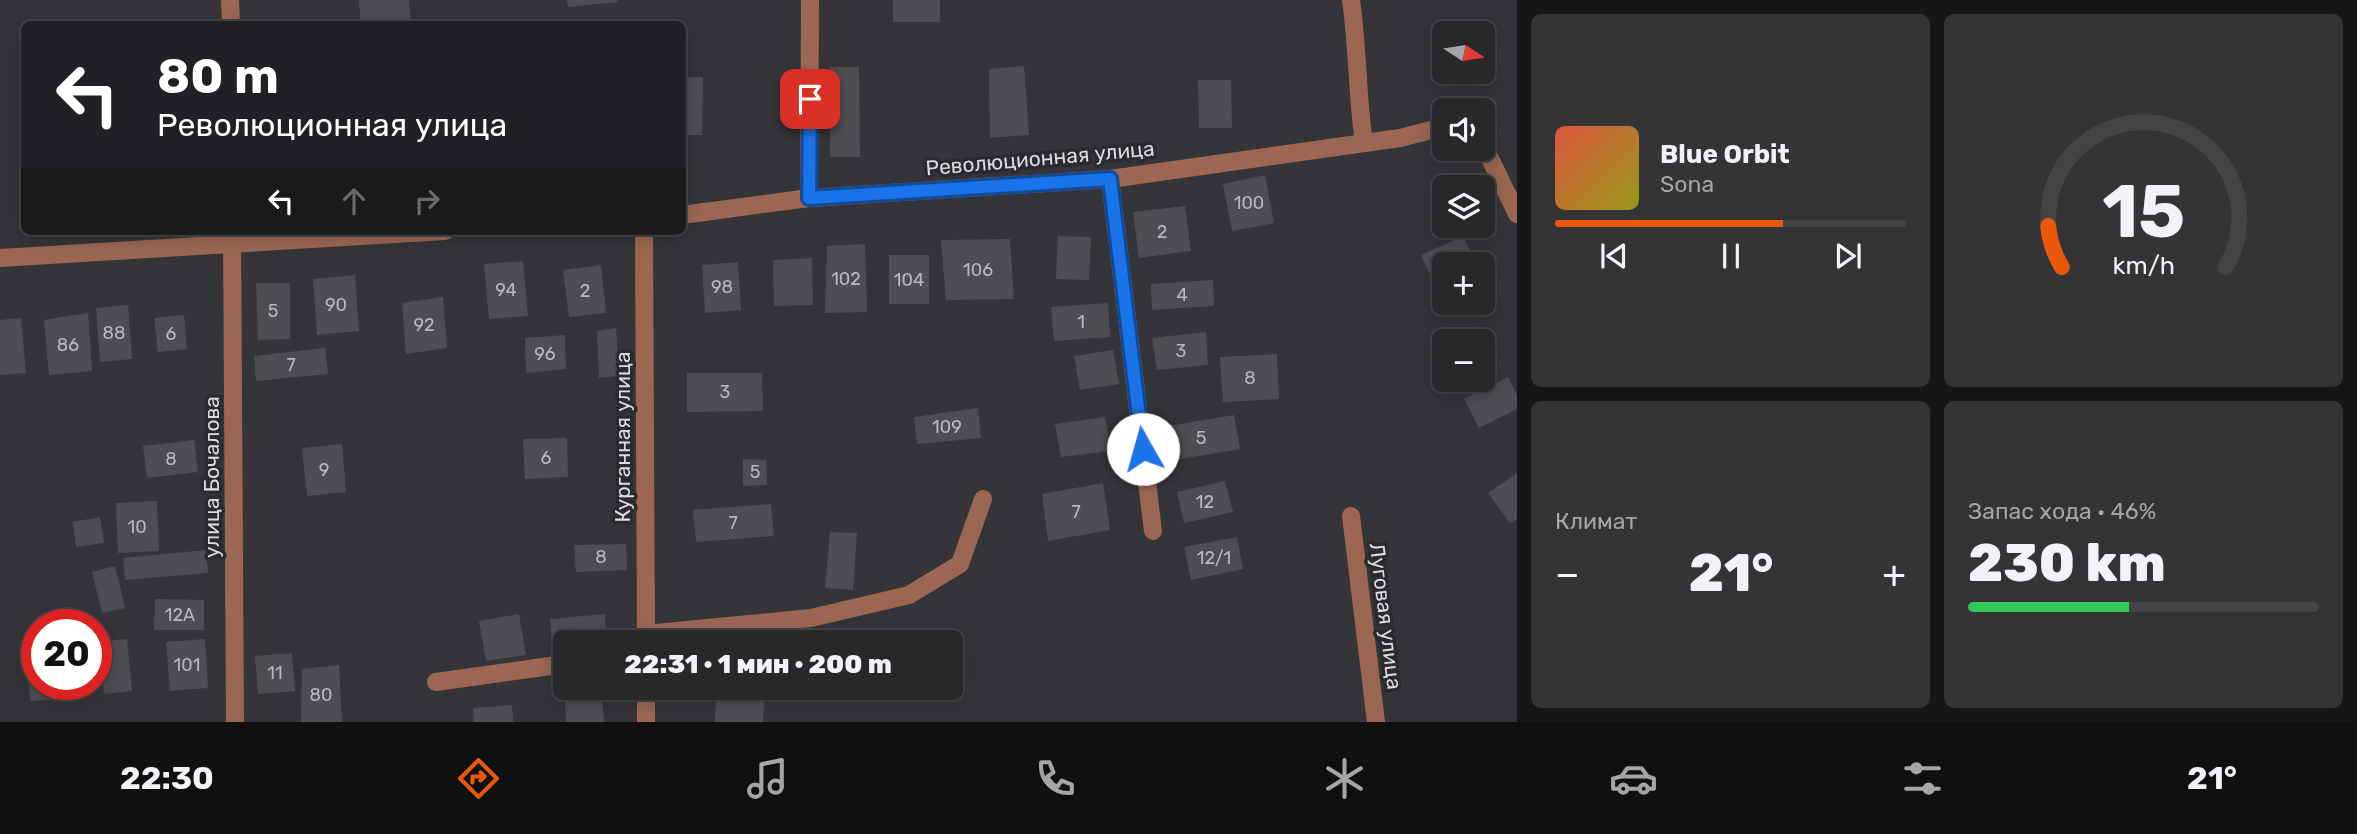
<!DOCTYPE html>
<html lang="ru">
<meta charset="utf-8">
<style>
:root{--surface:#28272a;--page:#343336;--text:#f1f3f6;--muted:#a5a5a8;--line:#444447;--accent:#ea580c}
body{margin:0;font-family:Rubik,sans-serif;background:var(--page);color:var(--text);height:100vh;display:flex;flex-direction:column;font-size:26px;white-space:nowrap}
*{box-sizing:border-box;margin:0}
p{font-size:23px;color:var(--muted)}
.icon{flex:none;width:38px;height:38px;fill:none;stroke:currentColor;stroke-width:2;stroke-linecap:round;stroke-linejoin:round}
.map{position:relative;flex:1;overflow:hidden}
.side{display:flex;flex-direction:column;gap:14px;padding:14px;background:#161517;width:840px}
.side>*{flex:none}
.guide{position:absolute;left:21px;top:21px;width:665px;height:214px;border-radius:10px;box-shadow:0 4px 18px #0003,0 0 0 2px var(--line);background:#202124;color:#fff;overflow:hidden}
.needle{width:46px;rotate:102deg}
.buttons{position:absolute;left:1432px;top:21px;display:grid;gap:14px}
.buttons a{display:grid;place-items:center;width:63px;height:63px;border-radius:10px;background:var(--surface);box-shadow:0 4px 18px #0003,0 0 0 2px var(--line);font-size:35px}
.speed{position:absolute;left:21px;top:609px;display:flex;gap:14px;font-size:35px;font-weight:700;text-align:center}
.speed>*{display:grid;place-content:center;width:91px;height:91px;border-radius:50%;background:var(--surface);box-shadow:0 4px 18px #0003,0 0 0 2px var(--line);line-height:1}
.speed .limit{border:10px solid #d22;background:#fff;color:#111}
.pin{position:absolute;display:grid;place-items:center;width:60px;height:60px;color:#fff;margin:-30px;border-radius:14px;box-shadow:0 4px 10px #0006}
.me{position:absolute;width:77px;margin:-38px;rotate:353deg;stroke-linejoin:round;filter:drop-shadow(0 0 5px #0008)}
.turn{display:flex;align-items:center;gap:24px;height:147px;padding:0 21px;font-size:32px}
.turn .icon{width:91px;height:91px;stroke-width:2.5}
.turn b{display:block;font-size:49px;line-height:60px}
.lanes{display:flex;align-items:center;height:66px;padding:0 21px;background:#0003;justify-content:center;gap:35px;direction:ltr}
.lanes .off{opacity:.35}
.big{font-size:52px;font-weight:800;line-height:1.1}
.side .widget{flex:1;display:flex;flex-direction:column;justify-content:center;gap:10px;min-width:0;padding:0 24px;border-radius:10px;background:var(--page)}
.side .dial{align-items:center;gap:0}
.dial svg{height:182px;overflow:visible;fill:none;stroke:var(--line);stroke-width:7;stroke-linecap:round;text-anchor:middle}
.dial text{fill:var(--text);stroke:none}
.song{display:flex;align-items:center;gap:21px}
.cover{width:84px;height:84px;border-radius:10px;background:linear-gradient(135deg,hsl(10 70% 55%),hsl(60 70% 35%))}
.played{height:7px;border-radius:4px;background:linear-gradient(90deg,var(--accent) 65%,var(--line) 65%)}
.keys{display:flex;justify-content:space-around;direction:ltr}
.heat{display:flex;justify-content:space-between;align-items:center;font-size:38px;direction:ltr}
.charge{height:10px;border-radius:5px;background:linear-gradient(90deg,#34c759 46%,var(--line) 0)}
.side .tiles{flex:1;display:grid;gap:14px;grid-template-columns:repeat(2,1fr)}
.trip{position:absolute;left:553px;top:630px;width:410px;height:70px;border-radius:10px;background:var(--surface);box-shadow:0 4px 18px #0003,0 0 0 2px var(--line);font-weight:800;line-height:70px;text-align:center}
.dock{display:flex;height:112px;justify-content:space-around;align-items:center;background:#101011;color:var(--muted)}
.dock .icon{width:49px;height:49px}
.dock .on{color:var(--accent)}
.dock b{font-size:32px;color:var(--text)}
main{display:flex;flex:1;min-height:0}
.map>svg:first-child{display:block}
</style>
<main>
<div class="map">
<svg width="1517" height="722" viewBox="0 0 1517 722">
<rect width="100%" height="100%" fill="#353438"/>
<g fill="#4f4d52">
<polygon points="359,0 409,0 411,24 361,24"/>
<polygon points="567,0 617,0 617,2 568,7"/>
<rect x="893" y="0" width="47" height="22"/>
<polygon points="1024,66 1029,135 990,138 989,69"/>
<polygon points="830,67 859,67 860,157 830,157"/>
<polygon points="703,77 702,135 682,135 682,78"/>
<polygon points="1198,80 1231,80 1232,128 1199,128"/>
<polygon points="24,164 24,182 23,182 21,165"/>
<polygon points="1265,175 1274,223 1232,231 1223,184"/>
<polygon points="1185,206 1191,251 1139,258 1133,212"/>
<polygon points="1058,236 1091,237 1089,280 1056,279"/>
<polygon points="1463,236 1476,264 1444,264 1444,295 1440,297 1421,255"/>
<polygon points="1010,239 1014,299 946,300 941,240"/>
<polygon points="865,244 867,312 825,313 827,246"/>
<rect x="889" y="255" width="40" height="49"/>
<polygon points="812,258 813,305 774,306 773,260"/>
<polygon points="523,261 528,316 489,319 484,264"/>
<polygon points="738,262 741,310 705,313 702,265"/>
<polygon points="601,265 606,313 569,317 563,270"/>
<polygon points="355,275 359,331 317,335 313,279"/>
<polygon points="1213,280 1214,306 1152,310 1151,284"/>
<polygon points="256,283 290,283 290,339 258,340"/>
<polygon points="443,297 447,348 406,354 402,303"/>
<polygon points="1108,303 1110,337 1054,341 1051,307"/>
<polygon points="128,305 132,359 100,362 96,308"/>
<polygon points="88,313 92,371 49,375 44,320"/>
<polygon points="184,315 187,349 158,352 154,318"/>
<polygon points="21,318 26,373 0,375 0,320"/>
<polygon points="616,328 619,376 599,378 597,331"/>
<polygon points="1206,332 1208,365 1157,370 1152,338"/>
<polygon points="565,335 566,369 526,373 525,338"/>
<polygon points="325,348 328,374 256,381 254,356"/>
<polygon points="1113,350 1119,384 1080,390 1074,356"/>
<polygon points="1277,354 1279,399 1223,402 1220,357"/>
<polygon points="687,373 762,373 763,411 687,412"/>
<polygon points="1508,377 1517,395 1517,409 1479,428 1464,399"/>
<polygon points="978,408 981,438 917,444 914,417"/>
<polygon points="1234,415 1240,449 1168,461 1163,427"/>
<polygon points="1105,417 1111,451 1061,457 1055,424"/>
<polygon points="567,438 568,477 525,479 523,439"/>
<polygon points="194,440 198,472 147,478 143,446"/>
<polygon points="342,444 346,492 307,496 302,448"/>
<polygon points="743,459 766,460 767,485 743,486"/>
<polygon points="1517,473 1517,519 1510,523 1488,493"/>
<polygon points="1225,481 1233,512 1184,523 1177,492"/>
<polygon points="1103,483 1110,530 1048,541 1042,494"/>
<polygon points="157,501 159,551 118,553 116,503"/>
<polygon points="771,504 774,536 696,542 693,510"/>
<polygon points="100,517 104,543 76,547 73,522"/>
<polygon points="830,532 857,533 853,590 825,588"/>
<polygon points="1237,537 1243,569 1191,580 1184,547"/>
<polygon points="626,544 627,570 576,572 574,545"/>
<polygon points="206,550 208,573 125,580 123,558"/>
<polygon points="115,566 125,608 102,613 92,572"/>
<polygon points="155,599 204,600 204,630 154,630"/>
<polygon points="519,614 526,655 486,661 479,621"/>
<polygon points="605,614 607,642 565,642 565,654 553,655 550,619"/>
<polygon points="127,639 132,691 104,694 99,641"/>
<polygon points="205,639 208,688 170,691 166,642"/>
<polygon points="292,653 295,691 258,694 255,656"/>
<polygon points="37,665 37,684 66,684 67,699 30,701 28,666"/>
<polygon points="339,665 342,722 301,722 302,669"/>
<polygon points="716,692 765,694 763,722 715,722"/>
<polygon points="602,698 604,722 566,722 565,700"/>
<polygon points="512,705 513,722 474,722 473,708"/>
</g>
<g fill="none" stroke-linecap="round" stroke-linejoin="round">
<g stroke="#9b6752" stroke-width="18">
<polyline points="230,0 231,24"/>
<path d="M1351,0c7,48 6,96 13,143"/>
<polyline points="1482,142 1517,214"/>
<polyline points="1110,179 1153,531"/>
<polyline points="809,198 810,0"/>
<polyline points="682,215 809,198 1110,179 1400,138 1435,129 1444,130"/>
<polyline points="232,231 235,722"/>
<polyline points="644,231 646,642"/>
<polyline points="0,258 445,231"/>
<polyline points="1351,516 1376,722"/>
<polyline points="645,634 811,618 909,595 960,564 983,499"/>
<polyline points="436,682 565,664"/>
<polyline points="646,722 646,688"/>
</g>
</g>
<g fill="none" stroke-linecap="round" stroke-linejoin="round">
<defs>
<polyline id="route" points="810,99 809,198 1110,179 1143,449"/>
</defs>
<use href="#route" stroke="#114b97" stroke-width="18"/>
<use href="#route" stroke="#1a73e8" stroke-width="12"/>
</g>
<g text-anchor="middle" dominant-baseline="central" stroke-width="7" stroke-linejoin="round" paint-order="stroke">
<g font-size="18" fill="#bab8bc">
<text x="1249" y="203">100</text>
<text x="1162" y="232">2</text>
<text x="978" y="270">106</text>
<text x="846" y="279">102</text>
<text x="909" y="280">104</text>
<text x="722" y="287">98</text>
<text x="506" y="290">94</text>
<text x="585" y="291">2</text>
<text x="1182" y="295">4</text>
<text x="336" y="305">90</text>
<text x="273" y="311">5</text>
<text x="1081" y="322">1</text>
<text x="424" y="325">92</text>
<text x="114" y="333">88</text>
<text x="171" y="334">6</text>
<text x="68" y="345">86</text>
<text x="1181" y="351">3</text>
<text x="545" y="354">96</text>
<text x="291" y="365">7</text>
<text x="1250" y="378">8</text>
<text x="725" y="392">3</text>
<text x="947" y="427">109</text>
<text x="1201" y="438">5</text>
<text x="546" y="458">6</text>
<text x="171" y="459">8</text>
<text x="324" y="470">9</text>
<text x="755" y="472">5</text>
<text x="1205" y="502">12</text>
<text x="1076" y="512">7</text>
<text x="733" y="523">7</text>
<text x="137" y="527">10</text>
<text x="601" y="557">8</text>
<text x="1214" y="558">12/1</text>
<text x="180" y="615">12А</text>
<text x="187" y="665">101</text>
<text x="275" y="673">11</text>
<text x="321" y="695">80</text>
</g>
<g font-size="21" fill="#dddcdf" stroke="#2b2a2e">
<text transform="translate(1040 158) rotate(-5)">Революционная улица</text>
<text transform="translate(622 437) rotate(-90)">Курганная улица</text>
<text transform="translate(211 477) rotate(-90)">улица Бочалова</text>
<text transform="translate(1386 616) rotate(83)">Луговая улица</text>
</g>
</g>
</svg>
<div class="buttons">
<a><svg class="needle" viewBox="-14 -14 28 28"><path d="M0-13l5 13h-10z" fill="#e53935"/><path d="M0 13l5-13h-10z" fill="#a5a5a8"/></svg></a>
<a><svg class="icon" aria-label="sound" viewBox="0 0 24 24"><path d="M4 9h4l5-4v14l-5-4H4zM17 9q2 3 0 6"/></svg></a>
<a><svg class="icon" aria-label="layers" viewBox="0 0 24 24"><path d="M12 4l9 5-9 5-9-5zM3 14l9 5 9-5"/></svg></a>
<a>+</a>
<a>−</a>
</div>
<div class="speed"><div class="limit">20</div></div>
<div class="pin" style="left:810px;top:99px;background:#d93025"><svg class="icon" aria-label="arrive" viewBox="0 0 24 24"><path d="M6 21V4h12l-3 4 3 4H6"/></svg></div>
<svg class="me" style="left:1143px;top:449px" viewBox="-20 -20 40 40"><circle r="19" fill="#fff"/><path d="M0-13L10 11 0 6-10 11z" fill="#1a73e8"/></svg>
<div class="trip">22:31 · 1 мин · 200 m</div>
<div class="guide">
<div class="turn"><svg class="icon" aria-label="left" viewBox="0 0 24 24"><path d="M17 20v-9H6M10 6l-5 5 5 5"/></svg><div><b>80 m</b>Революционная улица</div></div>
<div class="lanes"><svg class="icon" aria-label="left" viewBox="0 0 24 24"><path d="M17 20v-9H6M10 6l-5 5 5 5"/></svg><svg class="icon off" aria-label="ahead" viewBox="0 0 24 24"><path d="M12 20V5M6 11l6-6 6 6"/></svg><svg class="icon off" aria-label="right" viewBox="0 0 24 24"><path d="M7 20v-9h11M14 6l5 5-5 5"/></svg></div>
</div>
</div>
<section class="side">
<div class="tiles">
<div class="widget">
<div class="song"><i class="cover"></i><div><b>Blue Orbit</b><p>Sona</p></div></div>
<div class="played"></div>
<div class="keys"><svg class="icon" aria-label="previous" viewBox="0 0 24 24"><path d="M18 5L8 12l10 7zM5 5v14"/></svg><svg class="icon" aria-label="pause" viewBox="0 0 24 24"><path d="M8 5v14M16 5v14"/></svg><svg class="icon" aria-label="next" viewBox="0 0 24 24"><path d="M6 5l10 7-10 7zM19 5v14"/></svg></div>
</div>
<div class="widget dial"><svg viewBox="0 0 100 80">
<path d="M14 69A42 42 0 1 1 86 69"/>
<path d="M14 69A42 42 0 0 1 8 51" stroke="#ea580c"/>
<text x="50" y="56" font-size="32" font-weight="700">15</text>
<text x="50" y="72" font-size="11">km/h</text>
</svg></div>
<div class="widget"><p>Климат</p>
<div class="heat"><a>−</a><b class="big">21°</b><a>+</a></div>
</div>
<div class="widget"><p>Запас хода · 46%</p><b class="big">230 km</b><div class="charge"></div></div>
</div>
</section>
</main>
<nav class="dock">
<b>22:30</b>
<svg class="icon on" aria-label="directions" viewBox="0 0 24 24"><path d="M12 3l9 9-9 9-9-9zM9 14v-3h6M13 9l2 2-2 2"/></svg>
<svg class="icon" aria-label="music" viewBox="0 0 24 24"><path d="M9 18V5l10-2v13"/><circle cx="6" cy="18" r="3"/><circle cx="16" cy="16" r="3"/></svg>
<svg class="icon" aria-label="phone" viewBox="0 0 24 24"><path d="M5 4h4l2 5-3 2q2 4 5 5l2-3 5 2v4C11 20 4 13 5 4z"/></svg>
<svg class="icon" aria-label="climate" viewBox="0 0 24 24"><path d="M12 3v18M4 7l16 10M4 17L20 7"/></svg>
<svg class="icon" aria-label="car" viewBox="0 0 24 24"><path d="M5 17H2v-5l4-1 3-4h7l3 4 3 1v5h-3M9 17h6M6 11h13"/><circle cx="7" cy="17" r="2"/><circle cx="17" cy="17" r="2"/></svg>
<svg class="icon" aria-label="filters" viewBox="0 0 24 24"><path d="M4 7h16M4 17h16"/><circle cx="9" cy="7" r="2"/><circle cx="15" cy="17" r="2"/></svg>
<b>21°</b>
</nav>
